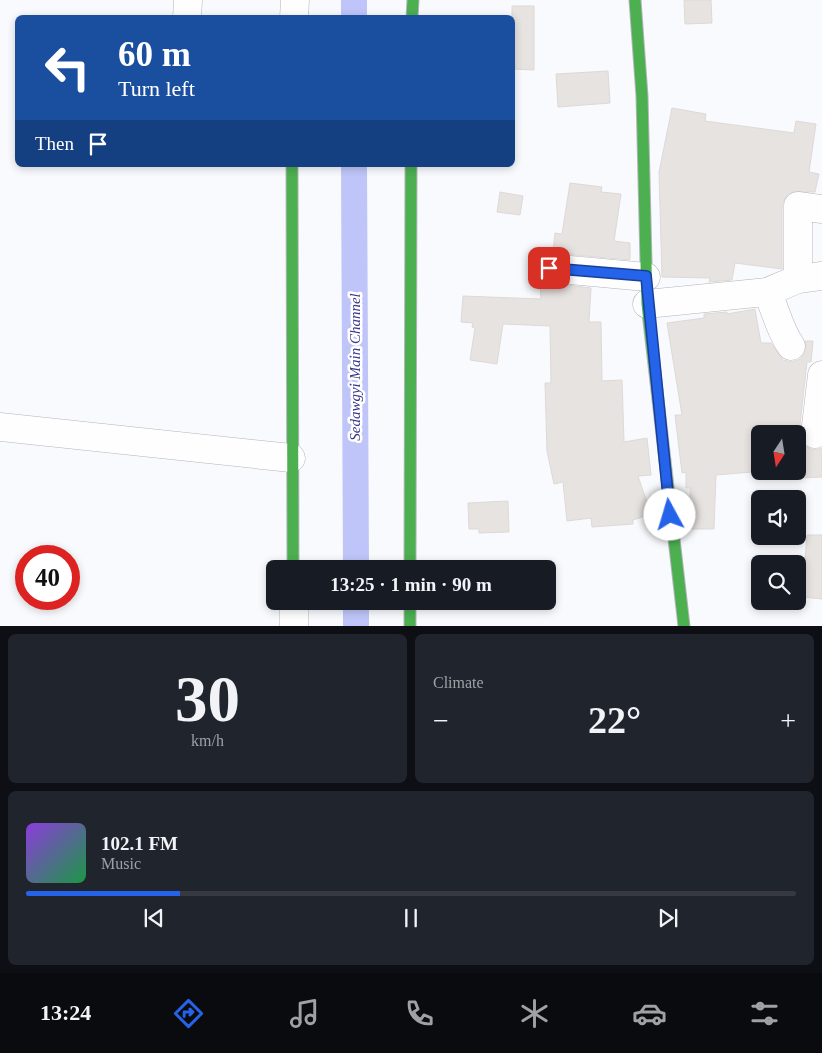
<!DOCTYPE html>
<meta charset="utf-8">
<style>
:root{--surface:#171b24;--page:#20242c;--text:#f1f3f6;--muted:#9ea1a6;--line:#363941;--accent:#2563eb}
body{margin:0;font-family:Georgia,serif;background:var(--page);color:var(--text);height:100vh;display:flex;flex-direction:column;font-size:19px;white-space:nowrap}
*{box-sizing:border-box;margin:0}
p{font-size:16px;color:var(--muted)}
.icon{flex:none;width:28px;height:28px;fill:none;stroke:currentColor;stroke-width:2;stroke-linecap:round;stroke-linejoin:round}
.map{position:relative;height:626px;overflow:hidden}
.side{display:flex;flex-direction:column;gap:8px;padding:8px;background:#0d0f14;flex:1}
.side>*{flex:none}
.top-card{position:absolute;left:15px;top:15px;width:500px;height:152px;border-radius:8px;box-shadow:0 2px 8px #0003;background:#1a4fa0;color:#fff;overflow:hidden}
.needle{width:32px;rotate:192deg}
.buttons{position:absolute;left:751px;top:425px;display:grid;gap:10px}
.buttons a{display:grid;place-items:center;width:55px;height:55px;border-radius:8px;background:var(--surface);box-shadow:0 2px 8px #0003;font-size:25px}
.speed{position:absolute;left:15px;top:545px;display:flex;gap:10px;font-size:25px;font-weight:700;text-align:center}
.speed>*{display:grid;place-content:center;width:65px;height:65px;border-radius:50%;background:var(--surface);box-shadow:0 2px 8px #0003;line-height:1}
.speed .limit{border:8px solid #d22;background:#fff;color:#111}
.pin{position:absolute;display:grid;place-items:center;width:42px;height:42px;color:#fff;margin:-21px;border-radius:10px;box-shadow:0 2px 8px #0006}
.me{position:absolute;width:55px;margin:-28px;rotate:354deg;stroke-linejoin:round;filter:drop-shadow(0 0 4px #0008)}
.turn{display:flex;align-items:center;gap:18px;height:105px;padding:0 20px;font-size:22px}
.turn .icon{width:65px;height:65px;stroke-width:2.5}
.turn b{display:block;font-size:35px;line-height:42px}
.then{display:flex;align-items:center;height:48px;padding:0 20px;background:#0003;gap:10px;font-size:19px}
.big{font-size:38px;font-weight:700;line-height:1.1}
.side .card{flex:1;display:flex;flex-direction:column;justify-content:center;gap:8px;min-width:0;padding:0 18px;border-radius:8px;background:var(--page)}
.side .dial{align-items:center;gap:0}
.dial b{font-size:65px;line-height:1}
.song{display:flex;align-items:center;gap:15px}
.cover{width:60px;height:60px;border-radius:8px;background:linear-gradient(135deg,hsl(270 70% 55%),hsl(140 70% 35%))}
.played{height:5px;border-radius:2px;background:linear-gradient(90deg,var(--accent) 20%,var(--line) 20%)}
.keys{display:flex;justify-content:space-around;direction:ltr}
.heat{display:flex;justify-content:space-between;align-items:center;font-size:28px;direction:ltr}
.side .tiles{flex:1;display:grid;gap:8px;grid-template-columns:1fr 1fr}
.card:last-child{grid-column:span 2}
.trip{position:absolute;left:266px;top:560px;width:290px;height:50px;border-radius:8px;background:var(--surface);box-shadow:0 2px 8px #0003;font-weight:700;line-height:50px;text-align:center}
.dock{display:flex;height:80px;justify-content:space-around;align-items:center;background:#090b0e;color:var(--muted)}
.dock .icon{width:35px;height:35px}
.dock .on{color:var(--accent)}
.dock b{font-size:22px;color:var(--text)}
.map>svg:first-child{display:block}
</style>
<div class="map">
<svg width="822" height="626" viewBox="0 0 822 626">
<rect width="100%" height="100%" fill="#f9fafd"/>
<g fill="none" stroke-linecap="round" stroke-linejoin="round">
<g stroke="#bfc5f8" stroke-width="26">
<polyline points="354,0 354,18"/>
<polyline points="354,165 356,569"/>
<polyline points="356,601 356,626"/>
</g>
</g>
<g fill="#e7e3e1" stroke="#ded9d8">
<polygon points="684,0 711,0 712,23 685,24"/>
<polygon points="512,6 534,6 534,70 512,69"/>
<polygon points="608,71 610,103 558,107 556,74"/>
<polygon points="672,108 706,114 705,121 794,133 796,121 816,124 809,172 819,174 815,192 792,192 785,198 782,206 782,269 735,263 732,280 709,282 710,278 662,277 659,172"/>
<polygon points="570,183 602,187 601,192 621,194 614,241 630,243 630,260 553,253 555,233 562,234"/>
<polygon points="500,192 523,196 520,215 497,212"/>
<polygon points="544,282 591,288 589,322 601,322 602,381 622,380 624,442 647,438 651,475 638,476 651,514 633,520 633,524 592,527 591,518 567,521 563,482 554,484 547,451 545,383 551,383 550,326 503,324 497,364 470,360 475,328 472,327 473,323 461,322 463,296 541,299 540,283"/>
<polygon points="755,309 761,343 771,343 783,360 792,362 800,359 805,353 805,341 813,341 811,362 807,362 799,433 801,441 806,447 814,450 822,448 822,477 775,479 774,471 798,471 798,434 760,434 760,471 764,471 716,475 714,529 691,529 690,488 686,488 686,472 682,473 675,415 682,415 667,323 704,318 704,314 727,312 727,314"/>
<polygon points="508,501 509,532 479,533 479,529 469,529 468,503"/>
<polygon points="807,535 822,535 822,599 802,597"/>
</g>
<g fill="none" stroke-linecap="round" stroke-linejoin="round">
<defs>
<g id="street">
<polyline points="187,18 188,0"/>
<polyline points="294,18 295,0"/>
<polyline points="549,268 646,277"/>
<polyline points="798,279 798,206 822,209"/>
<path d="M767,292c9,18 12,37 24,54"/>
<polyline points="647,304 767,292 798,279 822,276"/>
<polyline points="0,427 291,458"/>
<polyline points="815,434 822,375"/>
<polyline points="294,601 294,626"/>
</g>
<g id="fast">
<polyline points="635,0 642,96 647,304 684,626"/>
<polyline points="412,18 413,0"/>
<polyline points="292,165 293,569"/>
<polyline points="410,569 411,165"/>
<polyline points="410,601 410,626"/>
</g>
</defs>
<use href="#street" stroke="#b4b5ba" stroke-width="29"/>
<use href="#fast" stroke="#b4b5ba" stroke-width="13"/>
<use href="#street" stroke="#fefeff" stroke-width="28"/>
<use href="#fast" stroke="#4caf50" stroke-width="11"/>
</g>
<g fill="none" stroke-linecap="round" stroke-linejoin="round">
<defs>
<polyline id="route" points="549,268 646,276 670,515"/>
</defs>
<use href="#route" stroke="#184099" stroke-width="12"/>
<use href="#route" stroke="#2563eb" stroke-width="9"/>
</g>
<g text-anchor="middle" dominant-baseline="central" stroke-width="5" stroke-linejoin="round" paint-order="stroke">
<g font-size="15" font-style="italic" fill="#383789" stroke="#fff">
<text transform="translate(355 367) rotate(-90)">Sedawgyi Main Channel</text>
</g>
</g>
</svg>
<div class="buttons">
<a><svg class="needle" viewBox="-14 -14 28 28"><path d="M0-13l5 13h-10z" fill="#e53935"/><path d="M0 13l5-13h-10z" fill="#9ea1a6"/></svg></a>
<a><svg class="icon" aria-label="sound" viewBox="0 0 24 24"><path d="M4 9h4l5-4v14l-5-4H4zM17 9q2 3 0 6"/></svg></a>
<a><svg class="icon" aria-label="search" viewBox="0 0 24 24"><circle cx="10" cy="10" r="6"/><path d="M15 15l6 6"/></svg></a>
</div>
<div class="speed"><div class="limit">40</div></div>
<div class="pin" style="left:549px;top:268px;background:#d93025"><svg class="icon" aria-label="arrive" viewBox="0 0 24 24"><path d="M6 21V4h12l-3 4 3 4H6"/></svg></div>
<svg class="me" style="left:670px;top:515px" viewBox="-20 -20 40 40"><circle r="19" fill="#fff"/><path d="M0-13L10 11 0 6-10 11z" fill="#2563eb"/></svg>
<div class="trip">13:25 · 1 min · 90 m</div>
<div class="top-card">
<div class="turn"><svg class="icon" aria-label="left" viewBox="0 0 24 24"><path d="M17 20v-9H6M10 6l-5 5 5 5"/></svg><div><b>60 m</b>Turn left</div></div>
<div class="then">Then<svg class="icon" aria-label="arrive" viewBox="0 0 24 24"><path d="M6 21V4h12l-3 4 3 4H6"/></svg></div>
</div>
</div>
<section class="side">
<div class="tiles">
<div class="card dial"><b>30</b><p>km/h</p></div>
<div class="card"><p>Climate</p>
<div class="heat"><a>−</a><b class="big">22°</b><a>+</a></div>
</div>
<div class="card">
<div class="song"><i class="cover"></i><div><b>102.1 FM</b><p>Music</p></div></div>
<div class="played"></div>
<div class="keys"><svg class="icon" aria-label="previous" viewBox="0 0 24 24"><path d="M18 5L8 12l10 7zM5 5v14"/></svg><svg class="icon" aria-label="pause" viewBox="0 0 24 24"><path d="M8 5v14M16 5v14"/></svg><svg class="icon" aria-label="next" viewBox="0 0 24 24"><path d="M6 5l10 7-10 7zM19 5v14"/></svg></div>
</div>
</div>
</section>
<nav class="dock">
<b>13:24</b>
<svg class="icon on" aria-label="directions" viewBox="0 0 24 24"><path d="M12 3l9 9-9 9-9-9zM9 14v-3h6M13 9l2 2-2 2"/></svg>
<svg class="icon" aria-label="music" viewBox="0 0 24 24"><path d="M9 18V5l10-2v13"/><circle cx="6" cy="18" r="3"/><circle cx="16" cy="16" r="3"/></svg>
<svg class="icon" aria-label="phone" viewBox="0 0 24 24"><path d="M5 4h4l2 5-3 2q2 4 5 5l2-3 5 2v4C11 20 4 13 5 4z"/></svg>
<svg class="icon" aria-label="climate" viewBox="0 0 24 24"><path d="M12 3v18M4 7l16 10M4 17L20 7"/></svg>
<svg class="icon" aria-label="car" viewBox="0 0 24 24"><path d="M5 17H2v-5l4-1 3-4h7l3 4 3 1v5h-3M9 17h6M6 11h13"/><circle cx="7" cy="17" r="2"/><circle cx="17" cy="17" r="2"/></svg>
<svg class="icon" aria-label="filters" viewBox="0 0 24 24"><path d="M4 7h16M4 17h16"/><circle cx="9" cy="7" r="2"/><circle cx="15" cy="17" r="2"/></svg>
</nav>
